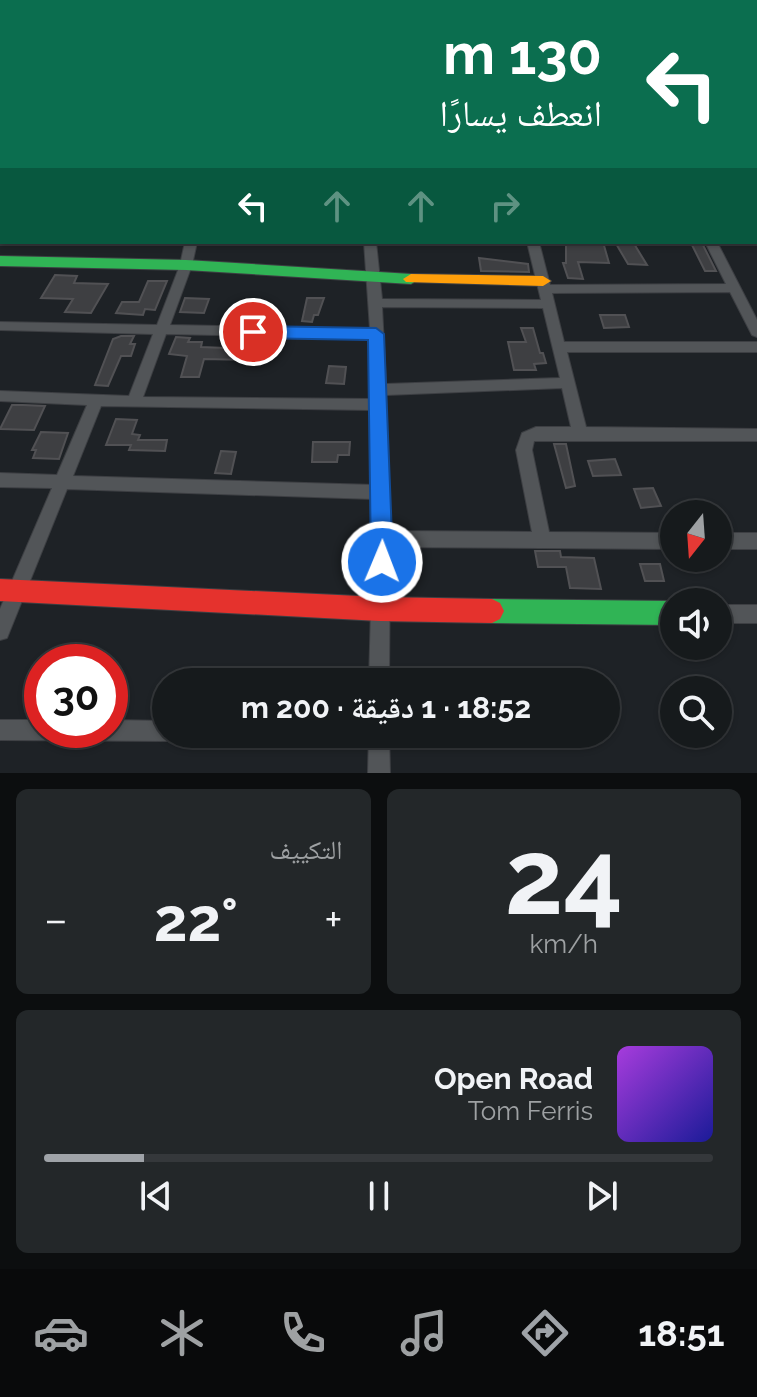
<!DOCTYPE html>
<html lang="ar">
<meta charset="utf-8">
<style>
:root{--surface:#161a1c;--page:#232729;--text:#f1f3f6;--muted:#9ea1a3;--line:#35383b;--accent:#9fa3a8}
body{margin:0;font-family:Raleway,"Noto Naskh Arabic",sans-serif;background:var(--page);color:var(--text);direction:rtl;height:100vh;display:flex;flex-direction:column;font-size:30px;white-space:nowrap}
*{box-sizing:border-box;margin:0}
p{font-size:26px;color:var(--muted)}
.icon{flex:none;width:44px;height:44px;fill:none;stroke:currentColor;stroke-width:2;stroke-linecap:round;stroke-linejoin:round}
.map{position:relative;height:773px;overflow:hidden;direction:ltr}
.panel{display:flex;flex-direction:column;gap:16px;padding:16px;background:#0c0e0f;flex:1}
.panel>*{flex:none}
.hud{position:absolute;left:0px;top:0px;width:758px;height:244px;box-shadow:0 2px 6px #0004,0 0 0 2px var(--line);direction:rtl;background:#0b6e4f;color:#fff;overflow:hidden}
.needle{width:52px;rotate:197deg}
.controls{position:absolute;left:660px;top:500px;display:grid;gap:16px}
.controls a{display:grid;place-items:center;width:72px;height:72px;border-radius:50%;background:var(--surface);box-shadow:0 2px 6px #0004,0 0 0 2px var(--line);font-size:40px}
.speed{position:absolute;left:24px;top:644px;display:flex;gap:16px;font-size:40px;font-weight:700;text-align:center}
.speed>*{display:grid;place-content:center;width:104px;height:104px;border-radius:50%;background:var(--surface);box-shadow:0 2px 6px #0004,0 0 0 2px var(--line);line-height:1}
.speed .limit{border:12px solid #d22;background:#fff;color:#111}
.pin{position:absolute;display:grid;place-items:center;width:68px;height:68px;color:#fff;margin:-34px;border:4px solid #fff;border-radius:50%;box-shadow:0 2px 8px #0007}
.me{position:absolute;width:88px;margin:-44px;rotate:1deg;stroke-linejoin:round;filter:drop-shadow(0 0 6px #0008)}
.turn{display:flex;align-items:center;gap:28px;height:168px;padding:0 24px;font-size:36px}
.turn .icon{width:104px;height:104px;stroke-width:2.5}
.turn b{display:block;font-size:56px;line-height:68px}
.lanes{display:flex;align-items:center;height:76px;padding:0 24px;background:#0003;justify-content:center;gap:40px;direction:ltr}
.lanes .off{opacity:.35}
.big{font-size:60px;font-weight:700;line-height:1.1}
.panel .widget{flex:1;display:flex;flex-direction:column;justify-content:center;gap:12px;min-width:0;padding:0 28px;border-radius:12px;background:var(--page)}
.panel .dial{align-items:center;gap:0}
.dial b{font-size:104px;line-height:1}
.song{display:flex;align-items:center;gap:24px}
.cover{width:96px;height:96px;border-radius:12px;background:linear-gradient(135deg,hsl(280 70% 55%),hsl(240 70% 35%))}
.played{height:8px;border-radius:4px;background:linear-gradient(90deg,var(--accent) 15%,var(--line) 15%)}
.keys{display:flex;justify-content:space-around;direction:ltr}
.heat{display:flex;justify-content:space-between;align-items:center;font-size:44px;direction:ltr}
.panel .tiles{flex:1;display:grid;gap:16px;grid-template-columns:1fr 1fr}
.widget:last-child{grid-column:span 2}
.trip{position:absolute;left:152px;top:668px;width:468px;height:80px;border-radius:40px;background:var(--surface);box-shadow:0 2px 6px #0004,0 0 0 2px var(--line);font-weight:700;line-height:80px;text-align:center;direction:rtl}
.menu{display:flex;height:128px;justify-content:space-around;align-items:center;background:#090a0b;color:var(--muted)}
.menu .icon{width:56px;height:56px}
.menu .current{color:var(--accent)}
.menu b{font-size:36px;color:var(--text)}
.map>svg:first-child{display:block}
</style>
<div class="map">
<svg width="757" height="773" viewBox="0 0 757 773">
<rect width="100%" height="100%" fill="#1e2226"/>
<g fill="#3e3f42" stroke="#515154" stroke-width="2">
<polygon points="566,242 603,242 609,263 578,262 583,279 568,278 563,263 566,263"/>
<polygon points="615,242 633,242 647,265 628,264"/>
<polygon points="692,245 703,245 716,271 705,271"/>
<polygon points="479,258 528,264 529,272 481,271"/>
<polygon points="55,275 77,276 74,283 108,284 91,313 65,312 73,299 41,298"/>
<polygon points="148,281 167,281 155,310 145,309 143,315 116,313 122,302 139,302"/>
<polygon points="185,298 209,299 204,313 180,312"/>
<polygon points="307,298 324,298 318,315 314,315 312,322 302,321"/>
<polygon points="600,315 625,315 629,327 604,328"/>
<polygon points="521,328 533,328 540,353 543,353 546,363 534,364 536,370 514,370 508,342 526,342"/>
<polygon points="121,336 134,336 130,344 135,344 131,356 121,356 108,386 95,385 113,339"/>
<polygon points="176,337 190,338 188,342 202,342 201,347 251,349 249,360 204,359 199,377 181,377 187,356 169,354"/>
<polygon points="329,366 346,367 344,384 326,383"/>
<polygon points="12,405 23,405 45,406 34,430 0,429"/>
<polygon points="116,419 137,420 132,434 140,435 138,440 167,440 165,451 129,450 131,445 106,445"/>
<polygon points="41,432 68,433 59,459 33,458 36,450 32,450"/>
<polygon points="313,442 350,442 349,455 338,455 337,462 312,462"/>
<polygon points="554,444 566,444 575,486 566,488"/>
<polygon points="221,451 236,452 231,474 215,473"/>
<polygon points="615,459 621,475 593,476 588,461"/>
<polygon points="653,488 661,506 641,508 634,489"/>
<polygon points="535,551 560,551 561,557 594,558 601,589 570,588 566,567 538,567"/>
<polygon points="640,564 660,564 664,581 645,581"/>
</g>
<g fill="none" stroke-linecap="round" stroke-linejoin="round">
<defs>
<g id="street">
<rect x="361" y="0" width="6" height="2"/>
<polygon points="604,0 610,0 611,2 605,2"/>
<polygon points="641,0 647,0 648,2 642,2"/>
<polygon points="751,0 757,0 757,3 752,2"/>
<rect x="756" y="28" width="1" height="5"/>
<rect x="756" y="57" width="1" height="6"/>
<rect x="0" y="69" width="2" height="4"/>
<rect x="756" y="76" width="1" height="4"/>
<rect x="0" y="95" width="2" height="6"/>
<rect x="756" y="109" width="1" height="6"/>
<rect x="0" y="129" width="2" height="6"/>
<rect x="756" y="157" width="1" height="6"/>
<polygon points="2,158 2,165 0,166 0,159"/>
<rect x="756" y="174" width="1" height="7"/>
<rect x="0" y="193" width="2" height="6"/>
<rect x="756" y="211" width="1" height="6"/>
<path d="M185,242h12l-5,23 -22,60 200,4 -6,-87h12l6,57 159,1 -14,-58h12l11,43 176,-1 -21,-42h12l40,78v17l-5,-2 -22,-43 -178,1 12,49h193v10h-190l19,75 171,2v12h-223l-2,9 17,82 125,1v16l-284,-2 -1,135h-20l5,-183 -307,-10 -60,149 -7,2v-31l52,-121 -52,-1v-14l57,2 30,-70 -87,-4v-10l129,5 24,-62 -153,-4v-8l157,3 23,-60zM382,307l161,1 17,70 -174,6zM166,334l205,4 1,61 -229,-2zM562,388l9,39h-35l-14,6 -6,17 16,82 -142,-1 -4,-136zM101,406l271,4 2,75 -301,-9z"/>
<rect x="718" y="533" width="39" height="16"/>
<rect x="718" y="605" width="39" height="18"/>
<polygon points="0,720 42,720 42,730 110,730 110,720 166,721 166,734 175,734 173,738 166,741 0,740"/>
<polygon points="369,734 389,734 390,773 368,773"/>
</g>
<g id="fast">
<polygon points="0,256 186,260 411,274 419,279 411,284 186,270 0,266"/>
<polygon points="492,599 674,601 674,625 492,623 484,619 480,611 484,603"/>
</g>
<polygon id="slow" points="411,274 543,276 551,281 543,286 406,282 403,279"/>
<polygon id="jam" points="0,579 380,597 492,599 500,603 504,611 500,619 492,623 380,621 0,601"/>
</defs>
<use href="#street" stroke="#3d3f43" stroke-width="2"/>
<use href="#fast" stroke="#3d3f43" stroke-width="2"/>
<use href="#slow" stroke="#3d3f43" stroke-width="2"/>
<use href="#jam" stroke="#3d3f43" stroke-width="2"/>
<use href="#street" fill="#525558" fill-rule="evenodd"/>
<use href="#fast" fill="#30b455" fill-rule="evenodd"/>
<use href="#slow" fill="#ff9f0a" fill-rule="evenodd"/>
<use href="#jam" fill="#e5322d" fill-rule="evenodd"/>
</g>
<polygon fill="#1a73e8" stroke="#114b97" stroke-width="2" points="253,326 376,328 384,334 393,562 390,570 382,573 374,570 371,562 368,340 253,338 245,332"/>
</svg>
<div class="controls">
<a><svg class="needle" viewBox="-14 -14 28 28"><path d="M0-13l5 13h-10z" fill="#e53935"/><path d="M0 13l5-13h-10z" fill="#9ea1a3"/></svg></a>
<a><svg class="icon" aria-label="sound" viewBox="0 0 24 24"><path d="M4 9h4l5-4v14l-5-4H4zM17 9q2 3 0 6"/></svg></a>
<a><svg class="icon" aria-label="search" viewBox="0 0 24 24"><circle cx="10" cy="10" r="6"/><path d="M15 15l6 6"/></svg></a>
</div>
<div class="speed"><div class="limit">30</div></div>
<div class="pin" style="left:253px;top:332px;background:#d93025"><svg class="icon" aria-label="arrive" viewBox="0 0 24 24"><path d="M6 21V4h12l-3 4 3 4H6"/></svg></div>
<svg class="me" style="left:382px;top:562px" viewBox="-20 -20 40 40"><circle r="17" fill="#1a73e8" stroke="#fff" stroke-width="3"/><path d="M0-11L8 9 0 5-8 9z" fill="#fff"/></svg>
<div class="trip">18:52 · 1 دقيقة · 200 m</div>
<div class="hud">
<div class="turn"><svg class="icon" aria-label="left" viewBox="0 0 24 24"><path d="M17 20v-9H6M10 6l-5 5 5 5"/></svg><div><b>130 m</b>انعطف يسارًا</div></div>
<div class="lanes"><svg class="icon" aria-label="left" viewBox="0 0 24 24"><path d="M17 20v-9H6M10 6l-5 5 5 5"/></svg><svg class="icon off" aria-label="ahead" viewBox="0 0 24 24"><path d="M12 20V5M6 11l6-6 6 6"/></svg><svg class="icon off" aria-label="ahead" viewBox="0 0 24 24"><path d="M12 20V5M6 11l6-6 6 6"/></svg><svg class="icon off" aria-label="right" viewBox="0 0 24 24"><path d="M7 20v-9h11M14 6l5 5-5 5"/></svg></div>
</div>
</div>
<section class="panel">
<div class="tiles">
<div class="widget dial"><b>24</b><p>km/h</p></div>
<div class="widget"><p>التكييف</p>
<div class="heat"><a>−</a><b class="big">22°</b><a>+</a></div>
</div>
<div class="widget">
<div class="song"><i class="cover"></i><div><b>Open Road</b><p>Tom Ferris</p></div></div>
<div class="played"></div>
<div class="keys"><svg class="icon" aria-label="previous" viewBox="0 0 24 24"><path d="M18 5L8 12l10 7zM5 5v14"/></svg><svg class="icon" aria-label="pause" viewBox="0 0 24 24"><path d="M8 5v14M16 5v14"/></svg><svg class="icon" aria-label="next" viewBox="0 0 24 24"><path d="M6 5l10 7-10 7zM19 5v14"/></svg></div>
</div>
</div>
</section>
<nav class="menu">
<b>18:51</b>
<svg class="icon current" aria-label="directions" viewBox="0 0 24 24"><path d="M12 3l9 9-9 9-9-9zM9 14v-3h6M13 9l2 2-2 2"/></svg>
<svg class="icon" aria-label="music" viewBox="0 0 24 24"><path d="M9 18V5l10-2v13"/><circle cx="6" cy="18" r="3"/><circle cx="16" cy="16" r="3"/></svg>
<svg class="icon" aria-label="phone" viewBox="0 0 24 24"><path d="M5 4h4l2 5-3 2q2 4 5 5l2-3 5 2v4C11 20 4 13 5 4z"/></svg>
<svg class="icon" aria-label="climate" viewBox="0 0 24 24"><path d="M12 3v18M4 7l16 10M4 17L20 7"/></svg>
<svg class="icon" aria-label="car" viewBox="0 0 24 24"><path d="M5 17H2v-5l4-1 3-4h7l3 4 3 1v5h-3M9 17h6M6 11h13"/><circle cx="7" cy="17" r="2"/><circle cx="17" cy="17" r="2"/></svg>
</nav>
